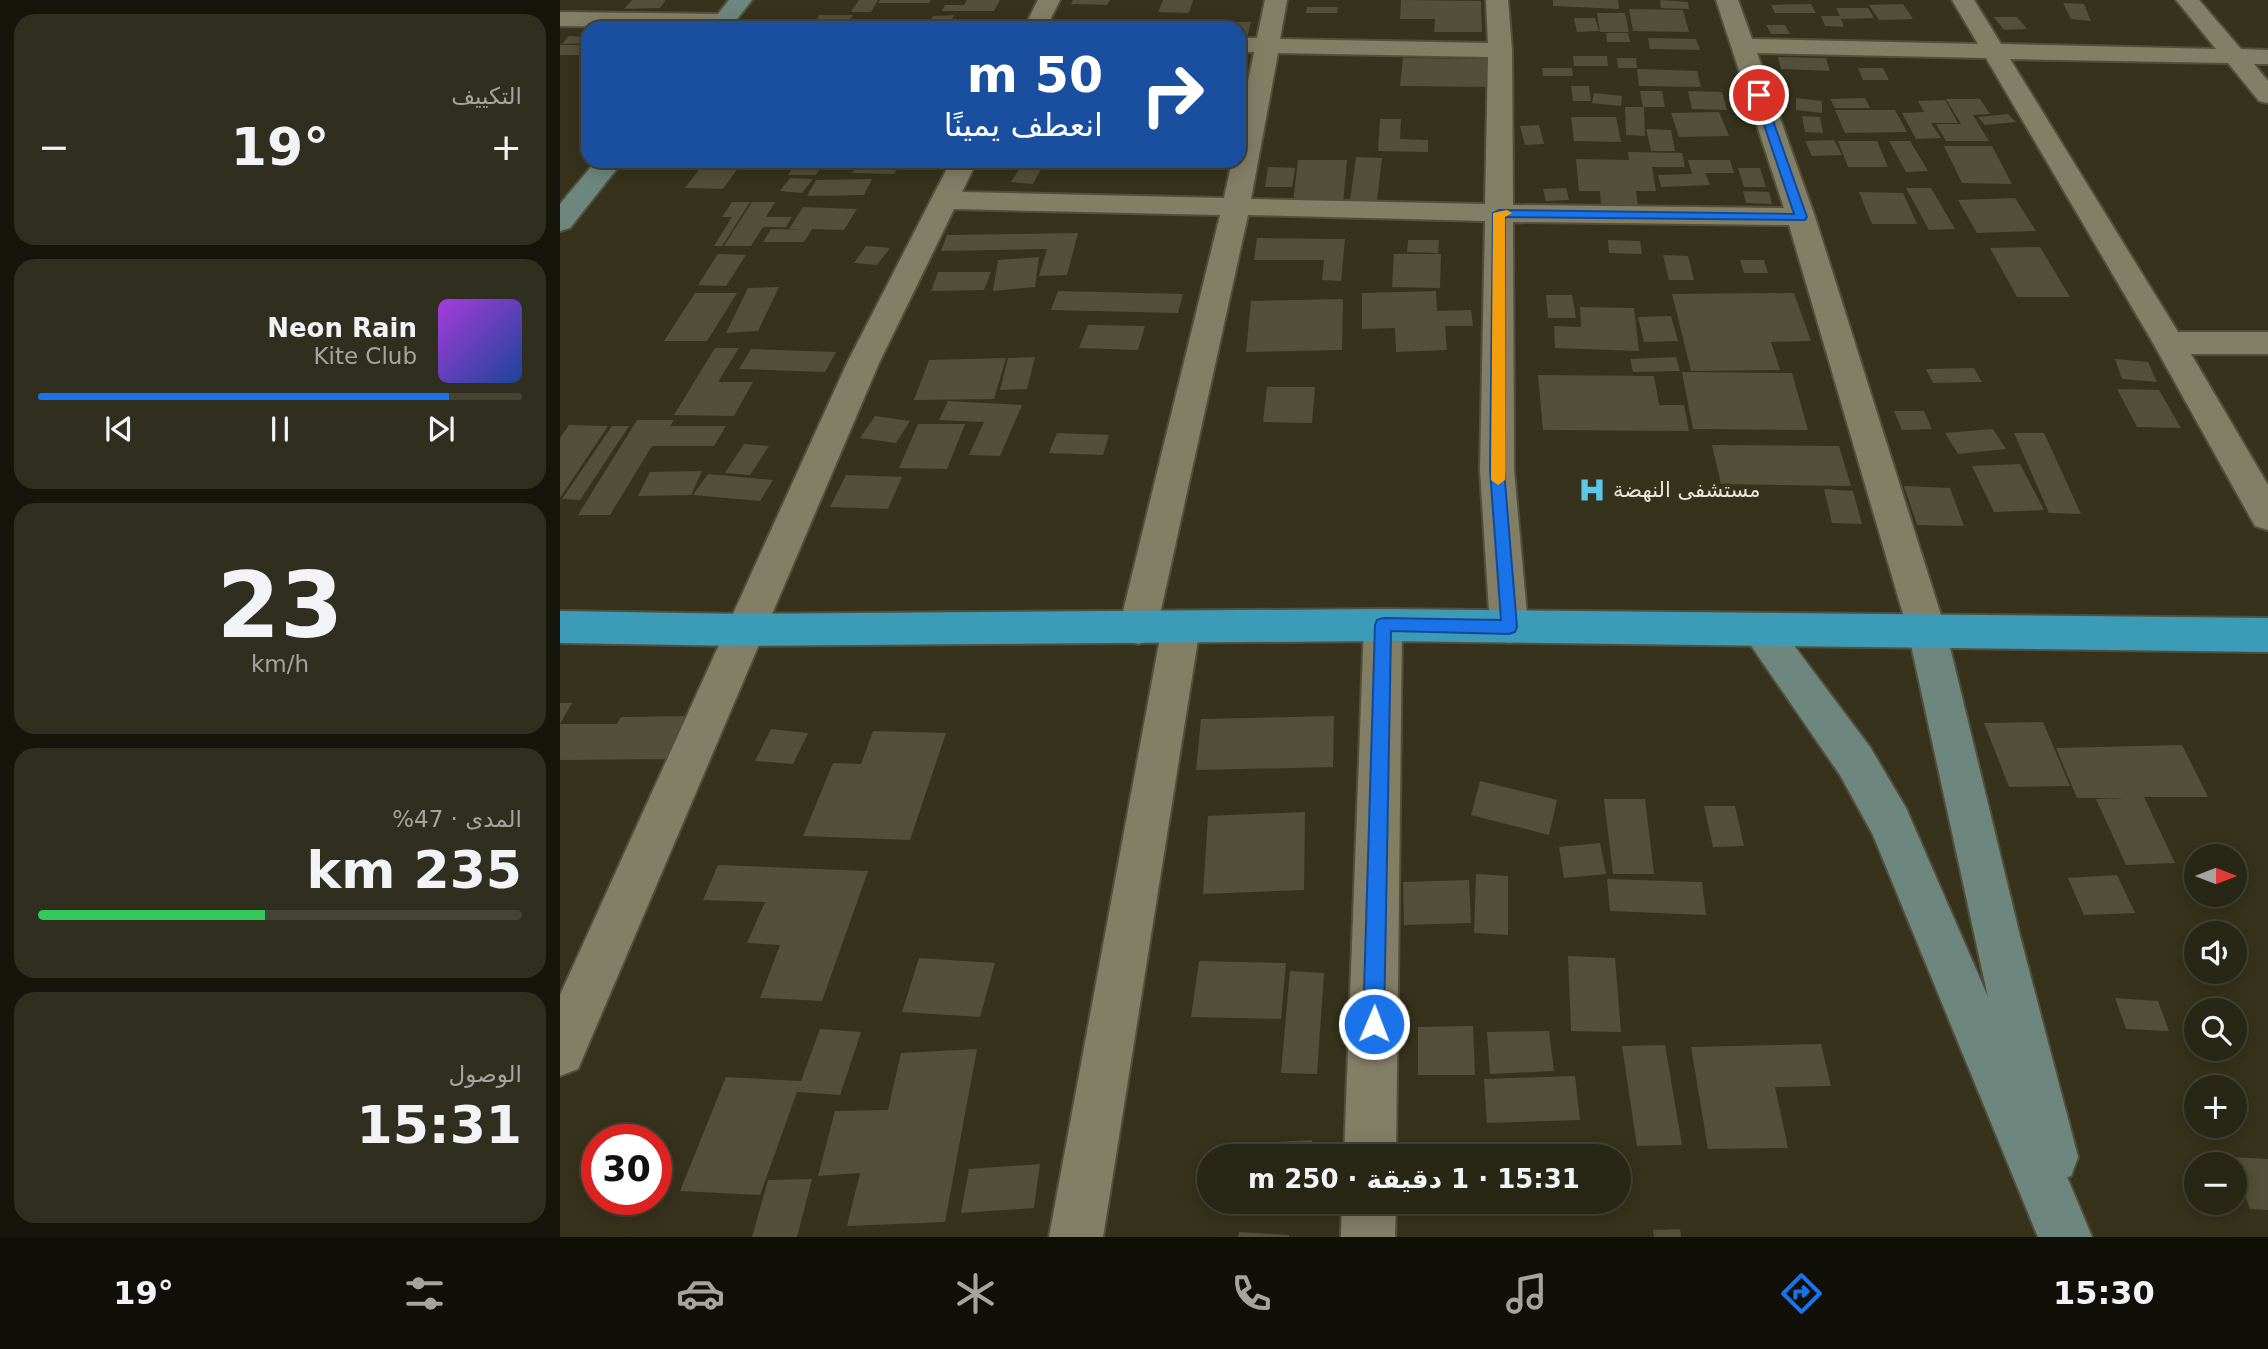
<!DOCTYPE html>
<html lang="ar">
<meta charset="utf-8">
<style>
:root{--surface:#282615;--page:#302e1e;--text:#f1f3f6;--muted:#a5a5a0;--line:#444334;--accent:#1a73e8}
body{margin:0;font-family:"DejaVu Sans","Noto Naskh Arabic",sans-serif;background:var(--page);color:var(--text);direction:rtl;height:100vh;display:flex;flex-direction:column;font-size:26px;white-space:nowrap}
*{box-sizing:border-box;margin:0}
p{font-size:23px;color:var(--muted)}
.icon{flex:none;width:38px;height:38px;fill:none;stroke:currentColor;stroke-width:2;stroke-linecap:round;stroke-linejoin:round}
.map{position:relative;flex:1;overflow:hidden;direction:ltr}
.details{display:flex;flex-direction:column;gap:14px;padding:14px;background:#16150c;width:560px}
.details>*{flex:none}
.top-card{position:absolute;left:21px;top:21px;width:665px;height:147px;border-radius:21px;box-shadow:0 4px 18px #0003,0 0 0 2px var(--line);direction:rtl;background:#1a4fa0;color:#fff;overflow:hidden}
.needle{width:46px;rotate:90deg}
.buttons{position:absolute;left:1624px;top:844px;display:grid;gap:14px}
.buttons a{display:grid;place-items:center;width:63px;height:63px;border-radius:50%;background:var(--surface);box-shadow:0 4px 18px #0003,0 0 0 2px var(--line);font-size:35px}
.speed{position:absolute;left:21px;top:1124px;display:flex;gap:14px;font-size:35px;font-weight:700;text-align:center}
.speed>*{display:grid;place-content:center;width:91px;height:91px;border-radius:50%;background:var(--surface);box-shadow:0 4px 18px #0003,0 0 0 2px var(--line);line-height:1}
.speed .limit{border:10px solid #d22;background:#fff;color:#111}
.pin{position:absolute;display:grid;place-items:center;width:60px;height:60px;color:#fff;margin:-30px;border:4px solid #fff;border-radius:50%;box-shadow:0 2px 7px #0007}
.me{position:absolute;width:77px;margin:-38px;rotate:1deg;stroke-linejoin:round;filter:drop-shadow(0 0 5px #0008)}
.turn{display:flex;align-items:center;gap:24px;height:147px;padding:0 28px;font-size:32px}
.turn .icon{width:91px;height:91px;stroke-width:2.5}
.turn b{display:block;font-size:49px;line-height:60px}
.big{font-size:52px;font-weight:700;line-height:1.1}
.details .widget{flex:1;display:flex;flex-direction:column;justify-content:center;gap:10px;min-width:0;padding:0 24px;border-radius:21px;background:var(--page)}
.details .dial{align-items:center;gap:0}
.dial b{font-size:91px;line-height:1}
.song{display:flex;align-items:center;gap:21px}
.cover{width:84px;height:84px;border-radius:10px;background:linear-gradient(135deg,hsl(280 70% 55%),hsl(220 70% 35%))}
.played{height:7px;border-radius:4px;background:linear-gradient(90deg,var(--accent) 85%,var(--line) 85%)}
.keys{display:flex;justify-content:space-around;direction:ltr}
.heat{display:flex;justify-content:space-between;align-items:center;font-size:38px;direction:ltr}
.charge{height:10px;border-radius:5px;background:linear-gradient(90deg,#34c759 47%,var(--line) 0)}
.trip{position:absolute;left:637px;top:1144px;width:434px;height:70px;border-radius:35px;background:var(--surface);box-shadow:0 4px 18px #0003,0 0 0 2px var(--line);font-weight:700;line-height:70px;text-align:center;direction:rtl}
.tabs{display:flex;height:112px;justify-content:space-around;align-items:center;background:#100f08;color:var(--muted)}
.tabs .icon{width:49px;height:49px}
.tabs .current{color:var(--accent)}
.tabs b{font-size:32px;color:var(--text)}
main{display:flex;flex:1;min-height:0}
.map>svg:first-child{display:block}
</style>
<main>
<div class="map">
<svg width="1708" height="1237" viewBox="0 0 1708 1237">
<rect width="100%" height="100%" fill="#36321c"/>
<g fill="#534f38">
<polygon points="72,0 106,0 100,8 64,9"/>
<polygon points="299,0 318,0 311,12 291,12"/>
<polygon points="320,0 371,0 369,3 318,3"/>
<polygon points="407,0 440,0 434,11 382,11 385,5 404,5"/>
<polygon points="513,0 550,0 547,5 511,4"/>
<polygon points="603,0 633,0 629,13 598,12"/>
<polygon points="841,0 921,1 922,32 874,32 875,19 840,19"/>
<polygon points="993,0 1058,0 1059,9 993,6"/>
<polygon points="1100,0 1128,2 1129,9 1101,8"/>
<polygon points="1503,3 1524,4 1531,21 1511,19"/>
<polygon points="1251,4 1256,13 1215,13 1211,5"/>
<polygon points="1343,4 1353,19 1319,20 1309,5"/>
<polygon points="747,7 778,7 777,13 746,13"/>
<polygon points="1276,8 1308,8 1314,18 1281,19 1284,27 1265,26 1261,16 1280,16"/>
<polygon points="1069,9 1123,10 1129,32 1073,31"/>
<polygon points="1037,13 1065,13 1069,32 1040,32"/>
<polygon points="259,15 293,15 285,28 252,28"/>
<polygon points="394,15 390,25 368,25 373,16"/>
<polygon points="1434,17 1457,17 1467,29 1444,30"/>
<polygon points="1014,18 1035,18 1039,31 1017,32"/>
<polygon points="661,22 691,22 687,39 679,39 679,28 659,28"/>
<polygon points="1206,25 1225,25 1230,34 1211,34"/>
<polygon points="1046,33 1068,33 1070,42 1047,42"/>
<polygon points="9,36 28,37 28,43 2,44"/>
<polygon points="1088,38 1136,39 1140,50 1090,49"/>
<rect x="0" y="45" width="28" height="10"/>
<polygon points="1013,56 1047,56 1048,66 1014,66"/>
<polygon points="1218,57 1266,58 1270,71 1221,69"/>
<polygon points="843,58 930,59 930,87 840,86"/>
<polygon points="1057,58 1076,58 1077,68 1058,68"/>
<polygon points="982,68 1012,68 1013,76 983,76"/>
<polygon points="1298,68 1323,68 1329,80 1303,80"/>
<polygon points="1077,69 1137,71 1141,87 1079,86"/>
<polygon points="1011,86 1029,86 1031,101 1013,101"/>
<polygon points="1080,91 1102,91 1105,107 1083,107"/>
<polygon points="1128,91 1162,92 1167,110 1132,109"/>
<polygon points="1034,93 1062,96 1061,106 1032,103"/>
<polygon points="1236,98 1262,101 1262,113 1236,110"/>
<polygon points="1305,98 1310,108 1275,108 1270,99"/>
<polygon points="1386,99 1420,99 1430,114 1413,115 1429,141 1386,141 1376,124 1401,124"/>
<polygon points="1385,100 1398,123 1371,123 1381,138 1356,139 1342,113 1364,112 1358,101"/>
<polygon points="1065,107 1084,107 1085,136 1066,135"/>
<polygon points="1275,110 1335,110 1347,132 1285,133"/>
<polygon points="1159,112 1169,136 1119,137 1111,113"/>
<polygon points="1448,114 1456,122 1425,125 1418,117"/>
<polygon points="1242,116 1260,117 1263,133 1245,132"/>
<polygon points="1011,117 1056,117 1061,142 1014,141"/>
<polygon points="820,119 841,119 840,139 868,140 868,152 818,151"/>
<polygon points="979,125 984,144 965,145 960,126"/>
<polygon points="1086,129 1111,130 1115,151 1091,151"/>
<polygon points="1274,140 1282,155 1252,156 1245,141"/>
<polygon points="1278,141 1317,141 1328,167 1288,167"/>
<polygon points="1329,141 1350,141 1368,171 1346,172"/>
<polygon points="1384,146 1432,146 1452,184 1402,183"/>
<polygon points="1068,152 1122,153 1125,167 1092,167 1096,191 1076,191 1078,206 1041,206 1040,191 1019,191 1016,159 1069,160"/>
<polygon points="796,157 822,158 817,200 790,200"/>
<polygon points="738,160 787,160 783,204 733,203"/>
<polygon points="1128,160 1170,160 1174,173 1145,173 1150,185 1101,187 1098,175 1132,174"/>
<polygon points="146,161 183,161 163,189 125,188"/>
<polygon points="237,161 265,161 256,175 228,175"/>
<polygon points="300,161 342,161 334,174 292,173"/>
<polygon points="532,161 586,161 585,166 531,170"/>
<polygon points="708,167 735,168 732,187 705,187"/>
<polygon points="460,168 481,169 473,184 451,182"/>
<polygon points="1178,168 1200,168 1206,187 1184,187"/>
<polygon points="230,178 253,179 242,193 220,191"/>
<polygon points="312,179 304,195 247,196 256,180"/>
<polygon points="1006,188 1009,200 986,201 983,189"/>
<polygon points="1346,188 1371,188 1395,229 1369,230"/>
<polygon points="1183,191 1209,192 1212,204 1186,203"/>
<polygon points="1299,192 1343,193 1357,224 1312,224"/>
<polygon points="1455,198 1476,231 1417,233 1398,200"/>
<polygon points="172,202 190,202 162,246 154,246 172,217 162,217"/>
<polygon points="192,202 215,202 206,217 232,217 226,227 203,227 191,246 164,246"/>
<polygon points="243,207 297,209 284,230 252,229 244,242 203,242 211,229 242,230 229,229"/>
<polygon points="518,233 507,275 479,276 487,249 381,251 387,235"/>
<polygon points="697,238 785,239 781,281 762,280 764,260 694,260"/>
<polygon points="848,240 879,240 878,253 847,252"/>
<polygon points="1048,240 1080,241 1082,254 1049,253"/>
<polygon points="306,246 330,248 317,265 294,263"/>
<polygon points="1480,247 1510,297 1457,297 1430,248"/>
<polygon points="158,254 186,255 166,286 138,285"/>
<polygon points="834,254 881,254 880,288 832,287"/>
<polygon points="1103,255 1128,256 1134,280 1109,280"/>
<polygon points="479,257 475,287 433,291 438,260"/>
<polygon points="1180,260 1204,260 1208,273 1184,273"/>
<polygon points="378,272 431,272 424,290 371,291"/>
<polygon points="219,287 198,331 166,333 188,288"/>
<polygon points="498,291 623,294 618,313 491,310"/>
<polygon points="876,291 877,311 911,310 913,326 885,326 887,350 836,352 835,328 802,329 802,293"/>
<polygon points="135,293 177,293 147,341 104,341"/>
<polygon points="1234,293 1251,341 1211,342 1220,370 1131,371 1112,294"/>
<polygon points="986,295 1012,295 1016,318 988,318"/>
<polygon points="783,299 782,350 686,352 691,301"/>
<polygon points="1020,307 1074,308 1079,351 995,348 994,326 1021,327"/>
<polygon points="1111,316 1118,341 1084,342 1078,317"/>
<polygon points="528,325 585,326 578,350 519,348"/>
<polygon points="155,348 179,348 158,382 193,382 174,416 114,415"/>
<polygon points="191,349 276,352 265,372 179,369"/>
<polygon points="475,357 467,389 440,390 448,358"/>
<polygon points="1116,357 1120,371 1073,372 1070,359"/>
<polygon points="446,358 434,399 354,400 369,360"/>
<polygon points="1555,359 1588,362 1597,382 1562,379"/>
<polygon points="1414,368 1422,382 1373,383 1366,369"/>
<polygon points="1122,372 1232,373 1248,430 1133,429"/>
<polygon points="978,375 1094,376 1099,405 1124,405 1129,431 983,430"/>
<polygon points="707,387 755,387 752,423 703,422"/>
<polygon points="1557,389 1599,390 1621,428 1577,427"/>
<polygon points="388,401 462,405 440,456 409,455 424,422 379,420"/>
<polygon points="1334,411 1364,411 1372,429 1342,430"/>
<polygon points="315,416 350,421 336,443 300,438"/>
<polygon points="77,420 114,420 110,426 166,426 154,446 92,446 50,515 18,515"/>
<polygon points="358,424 405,424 387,469 339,468"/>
<polygon points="9,425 48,426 0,498 0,438"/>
<polygon points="52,426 69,426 20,500 2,499"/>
<polygon points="1433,429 1446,449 1398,454 1385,433"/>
<polygon points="497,433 549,435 543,455 489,453"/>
<polygon points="1454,433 1484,433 1521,514 1489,513"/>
<polygon points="184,444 209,446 190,475 165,473"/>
<polygon points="1152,445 1279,446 1291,486 1161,484"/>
<polygon points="1460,464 1484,510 1434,512 1412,466"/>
<polygon points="142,471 131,495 78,496 90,472"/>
<polygon points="148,474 213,480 200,501 133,495"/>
<polygon points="286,475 342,477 328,509 270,507"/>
<polygon points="1344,486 1390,488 1404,526 1357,525"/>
<polygon points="1264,489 1293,491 1302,524 1272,523"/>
<polygon points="0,703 12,703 0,724"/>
<polygon points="132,716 114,759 0,760 0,724 57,724 61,717"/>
<polygon points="774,716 773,767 636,770 641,719"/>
<polygon points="1483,722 1510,786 1449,787 1424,723"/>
<polygon points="211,729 248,733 233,764 195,761"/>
<polygon points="313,731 386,733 350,840 243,836 273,763 301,764"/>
<polygon points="1622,745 1648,797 1584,797 1615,863 1566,865 1536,799 1567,798 1517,798 1496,748"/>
<polygon points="920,781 997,800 989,835 911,815"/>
<polygon points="1044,799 1085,799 1094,874 1053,874"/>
<polygon points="1144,806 1175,806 1184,846 1153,847"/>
<polygon points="745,812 744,890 643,894 648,816"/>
<polygon points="1040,843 1046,874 1004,878 999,847"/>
<polygon points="158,865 308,871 262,1001 200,998 220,945 187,943 205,902 143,900"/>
<polygon points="916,874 948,876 948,935 914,933"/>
<polygon points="1557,875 1575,913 1524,915 1508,878"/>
<polygon points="1047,879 1142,882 1146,915 1050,911"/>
<polygon points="909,880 911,923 844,925 843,882"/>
<polygon points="1008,956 1055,958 1061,1032 1011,1031"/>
<polygon points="359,958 435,963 420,1017 342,1012"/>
<polygon points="639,961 726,963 721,1019 631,1017"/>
<polygon points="730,971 764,973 757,1074 721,1073"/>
<polygon points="1555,998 1598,1001 1609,1031 1566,1029"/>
<polygon points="913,1026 915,1075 858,1075 858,1027"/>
<polygon points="260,1029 301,1032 280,1095 237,1092 200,1195 120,1191 166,1077 241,1081"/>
<polygon points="989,1031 994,1071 930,1074 927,1032"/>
<polygon points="1261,1044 1271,1086 1215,1087 1228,1148 1148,1149 1131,1047"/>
<polygon points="1105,1045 1122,1145 1077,1146 1062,1046"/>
<polygon points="417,1049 385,1222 287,1226 300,1173 258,1176 275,1111 328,1110 341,1053"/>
<polygon points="1015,1076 1020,1120 927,1123 924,1079"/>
<polygon points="752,1140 752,1157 684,1157 684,1144"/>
<polygon points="1671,1157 1708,1159 1708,1210 1690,1209"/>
<polygon points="480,1164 474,1208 401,1213 409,1169"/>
<polygon points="252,1179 237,1237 192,1237 208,1180"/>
<polygon points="1120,1229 1121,1237 1094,1237 1093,1230"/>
<polygon points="679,1232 729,1235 729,1237 678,1237"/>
</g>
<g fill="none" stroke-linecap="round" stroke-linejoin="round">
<defs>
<g id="street">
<polygon points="478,0 500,0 486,28 464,28"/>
<path d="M705,0h22l-7,39 208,4 -2,-43h22l4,50 1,155 271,3 -68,-208h22l14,39 226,5 -26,-44h22l27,44 215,5 -40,-49h23l42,49 27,1v14h-14l14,17v22l-9,-2 -31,-38 -218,-4 168,273h90v22h-77l77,131v45l-13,-4 -102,-183 -167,-285 -229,-5 58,164 131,414 -5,12 -14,4 -14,-4 -5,-12 -119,-406 -276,-3 1,248 14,157 -5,12 -14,4 -14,-4 -5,-12 -10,-157 5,-249 -237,-6 -91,413 -5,12 -14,4 -14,-4 -5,-12 101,-413 -266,-6 -75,154 -301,706 -18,7v-81l287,-632 104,-202h26l-15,31 262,6 8,-37h7v-36l15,-73h-15v-14h18zM718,53l210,4 -3,147 -234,-5z"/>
<polygon points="0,12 164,14 172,16 175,21 172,26 164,28 0,26"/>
<polygon points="823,609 837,613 842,625 836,1157 784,1157 804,625 809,613"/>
<polygon points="621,611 635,615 640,627 543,1237 489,1237 602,627 607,615"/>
<polygon points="782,1202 836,1202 835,1237 781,1237"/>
</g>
<g id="secondary">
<polygon points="169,0 192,0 170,28 147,28"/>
<polygon points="36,161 63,161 10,228 0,231 0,204"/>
<polygon points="1200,615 1214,619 1310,747 1346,808 1428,997 1348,631 1353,619 1367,615 1381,619 1386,631 1459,932 1518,1157 1511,1176 1507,1177 1532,1237 1478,1237 1313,835 1280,775 1181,631 1186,619"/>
</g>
<polygon id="highway" points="823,609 1708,618 1708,652 823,641 184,646 0,643 0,611 184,614"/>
</defs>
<use href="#street" stroke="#534f3c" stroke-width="4"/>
<use href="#secondary" stroke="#534f3c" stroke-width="4"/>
<use href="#highway" stroke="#534f3c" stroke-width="4"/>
<use href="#street" fill="#837e66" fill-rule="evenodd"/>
<use href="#secondary" fill="#6e877e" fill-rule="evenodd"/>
<use href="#highway" fill="#3c9bb7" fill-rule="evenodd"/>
</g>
<polygon fill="#1a73e8" stroke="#114b97" stroke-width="2" points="1199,92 1204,95 1247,217 1245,220 945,217 944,470 957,627 955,632 949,634 831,631 824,1024 821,1031 814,1034 806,1031 803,1024 815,625 817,620 823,618 941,620 930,470 933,213 939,210 1234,214 1194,95"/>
<polygon fill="#f59e0b" points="947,210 952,213 945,217 945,480 938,485 931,480 933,213"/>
<defs>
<symbol id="hospital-bare" viewBox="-9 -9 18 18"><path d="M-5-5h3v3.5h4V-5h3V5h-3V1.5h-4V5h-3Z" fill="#5cc7e7" stroke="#36321c" stroke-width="2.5" paint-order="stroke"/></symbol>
</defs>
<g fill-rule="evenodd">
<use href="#hospital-bare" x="1013" y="471" width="38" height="38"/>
</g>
<g text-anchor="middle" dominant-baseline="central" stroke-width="7" stroke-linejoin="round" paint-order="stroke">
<g font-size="21" fill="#e8e6d8" stroke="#36321c" text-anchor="start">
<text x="1053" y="490">مستشفى النهضة</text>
</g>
</g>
</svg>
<div class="buttons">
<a><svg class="needle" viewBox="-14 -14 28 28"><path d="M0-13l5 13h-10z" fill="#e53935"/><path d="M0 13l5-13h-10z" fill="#a5a5a0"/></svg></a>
<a><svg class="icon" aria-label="sound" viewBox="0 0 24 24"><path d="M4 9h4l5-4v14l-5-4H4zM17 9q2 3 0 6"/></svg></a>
<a><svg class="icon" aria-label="search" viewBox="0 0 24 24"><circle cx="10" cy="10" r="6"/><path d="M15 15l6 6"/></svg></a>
<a>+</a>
<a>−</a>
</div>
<div class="speed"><div class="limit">30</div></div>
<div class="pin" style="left:1199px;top:95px;background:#d93025"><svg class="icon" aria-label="arrive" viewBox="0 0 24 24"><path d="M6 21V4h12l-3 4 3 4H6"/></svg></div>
<svg class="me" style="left:814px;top:1024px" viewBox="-20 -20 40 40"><circle r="17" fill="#1a73e8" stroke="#fff" stroke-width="3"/><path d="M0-11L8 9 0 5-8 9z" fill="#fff"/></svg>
<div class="trip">15:31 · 1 دقيقة · 250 m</div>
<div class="top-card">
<div class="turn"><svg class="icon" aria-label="right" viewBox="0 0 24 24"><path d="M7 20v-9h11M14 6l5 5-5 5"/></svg><div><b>50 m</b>انعطف يمينًا</div></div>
</div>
</div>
<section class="details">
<div class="widget"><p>التكييف</p>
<div class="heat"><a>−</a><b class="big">19°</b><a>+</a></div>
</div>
<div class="widget">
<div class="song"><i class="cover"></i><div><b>Neon Rain</b><p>Kite Club</p></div></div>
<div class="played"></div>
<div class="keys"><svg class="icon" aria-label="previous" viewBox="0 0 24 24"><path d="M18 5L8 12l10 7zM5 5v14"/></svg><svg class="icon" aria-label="pause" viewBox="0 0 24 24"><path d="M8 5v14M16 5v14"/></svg><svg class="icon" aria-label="next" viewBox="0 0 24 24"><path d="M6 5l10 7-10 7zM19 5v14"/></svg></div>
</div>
<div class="widget dial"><b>23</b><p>km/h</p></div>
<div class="widget"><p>المدى · 47%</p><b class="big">235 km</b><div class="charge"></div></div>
<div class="widget"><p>الوصول</p><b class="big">15:31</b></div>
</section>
</main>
<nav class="tabs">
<b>15:30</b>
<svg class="icon current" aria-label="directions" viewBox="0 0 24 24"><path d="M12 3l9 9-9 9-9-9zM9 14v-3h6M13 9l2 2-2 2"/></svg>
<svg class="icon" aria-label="music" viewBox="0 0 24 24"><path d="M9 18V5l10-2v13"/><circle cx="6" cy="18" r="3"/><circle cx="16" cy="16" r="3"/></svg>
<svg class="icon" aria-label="phone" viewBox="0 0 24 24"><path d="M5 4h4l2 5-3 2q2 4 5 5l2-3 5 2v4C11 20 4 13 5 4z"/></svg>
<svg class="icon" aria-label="climate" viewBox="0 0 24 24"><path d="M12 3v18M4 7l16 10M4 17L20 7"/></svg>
<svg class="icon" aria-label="car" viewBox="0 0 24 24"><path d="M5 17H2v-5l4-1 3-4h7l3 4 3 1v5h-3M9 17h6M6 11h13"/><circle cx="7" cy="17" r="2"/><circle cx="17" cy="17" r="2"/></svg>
<svg class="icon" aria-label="filters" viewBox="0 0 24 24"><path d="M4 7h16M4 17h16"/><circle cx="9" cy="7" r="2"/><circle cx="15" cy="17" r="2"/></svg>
<b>19°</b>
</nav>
